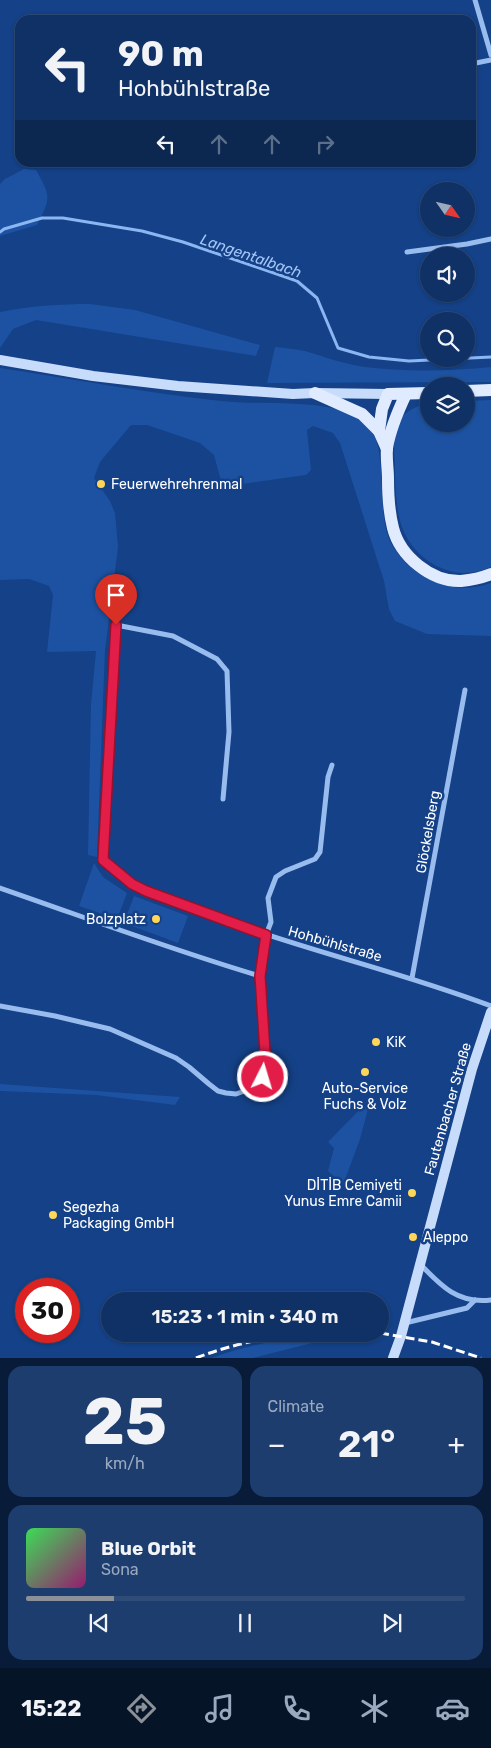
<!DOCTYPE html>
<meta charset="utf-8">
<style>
:root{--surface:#0f3165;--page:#1d3d6e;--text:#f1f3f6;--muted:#9ba9bf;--line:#2f4c79;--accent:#8c9099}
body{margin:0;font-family:Rubik,sans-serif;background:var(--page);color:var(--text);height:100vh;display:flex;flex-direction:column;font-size:19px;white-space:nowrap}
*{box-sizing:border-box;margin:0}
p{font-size:16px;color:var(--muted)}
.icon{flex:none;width:28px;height:28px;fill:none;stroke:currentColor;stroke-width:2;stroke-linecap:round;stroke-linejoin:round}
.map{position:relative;height:1358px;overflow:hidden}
.sheet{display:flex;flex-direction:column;gap:8px;padding:8px;background:#081b38;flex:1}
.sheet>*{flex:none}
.top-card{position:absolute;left:15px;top:15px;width:461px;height:152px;border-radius:15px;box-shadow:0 1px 4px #0004,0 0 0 1px var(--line);background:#0f3165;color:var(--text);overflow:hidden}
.needle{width:32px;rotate:124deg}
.fabs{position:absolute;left:420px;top:182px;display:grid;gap:10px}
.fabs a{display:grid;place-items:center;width:55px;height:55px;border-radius:50%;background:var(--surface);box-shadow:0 1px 4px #0004,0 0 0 1px var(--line);font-size:25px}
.speed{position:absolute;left:15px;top:1278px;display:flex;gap:10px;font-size:25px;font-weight:700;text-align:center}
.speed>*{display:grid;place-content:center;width:65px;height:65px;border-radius:50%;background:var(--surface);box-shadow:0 1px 4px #0004,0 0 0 1px var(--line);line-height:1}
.speed .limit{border:8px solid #d22;background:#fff;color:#111}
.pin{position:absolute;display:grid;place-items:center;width:42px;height:42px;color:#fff;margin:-51px -21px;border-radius:50% 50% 50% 0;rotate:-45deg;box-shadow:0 0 5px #0007}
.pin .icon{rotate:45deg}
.me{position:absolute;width:55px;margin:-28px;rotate:5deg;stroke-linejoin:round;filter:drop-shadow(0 0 4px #0008)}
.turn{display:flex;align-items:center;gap:18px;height:105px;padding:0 20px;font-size:22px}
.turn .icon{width:65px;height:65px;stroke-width:2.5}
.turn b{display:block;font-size:35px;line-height:42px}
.lanes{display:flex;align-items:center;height:48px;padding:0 20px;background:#0003;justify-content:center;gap:25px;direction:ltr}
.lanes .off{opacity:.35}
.big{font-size:38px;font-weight:600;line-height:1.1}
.sheet .tile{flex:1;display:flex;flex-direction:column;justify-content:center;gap:8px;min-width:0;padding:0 18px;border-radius:15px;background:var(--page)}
.sheet .dial{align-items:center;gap:0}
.dial b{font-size:65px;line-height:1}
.song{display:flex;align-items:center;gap:15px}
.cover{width:60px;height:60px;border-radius:8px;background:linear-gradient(135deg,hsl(130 70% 55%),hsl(320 70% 35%))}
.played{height:5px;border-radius:2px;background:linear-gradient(90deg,var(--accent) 20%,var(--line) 20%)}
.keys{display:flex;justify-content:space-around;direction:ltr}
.heat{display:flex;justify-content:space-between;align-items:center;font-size:28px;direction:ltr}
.sheet .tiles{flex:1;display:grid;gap:8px;grid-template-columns:1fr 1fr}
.tile:last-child{grid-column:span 2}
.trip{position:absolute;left:101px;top:1292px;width:288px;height:50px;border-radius:25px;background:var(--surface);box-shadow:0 1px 4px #0004,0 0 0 1px var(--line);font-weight:600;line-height:50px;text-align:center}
.tab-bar{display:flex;height:80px;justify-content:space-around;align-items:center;background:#061428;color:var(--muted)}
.tab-bar .icon{width:35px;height:35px}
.tab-bar .selected{color:var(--accent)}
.tab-bar b{font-size:22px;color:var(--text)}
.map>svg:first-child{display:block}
</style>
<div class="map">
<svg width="491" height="1358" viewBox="0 0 491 1358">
<rect width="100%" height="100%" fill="#144187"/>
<g fill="#1c52a1">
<path d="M24,169l12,1c15,27 15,27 1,55l-37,11v-52l5,-5z"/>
<path d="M90,304l45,6 125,35 -4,11 -220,-36 -23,9 -13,19v-36c30,-6 59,-8 90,-8z"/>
<path d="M275,347c10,1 21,2 30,4 20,6 39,13 60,16 41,5 84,4 126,0v15l-224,1z"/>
<path d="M0,368c74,11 147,25 221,33 41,5 108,-4 142,19 29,21 11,91 28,123 8,15 20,26 34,34 19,12 45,14 66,6v53l-64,-2 -32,-13 -6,-12 -5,-28 -44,-138 -7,-10 -20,-7 -6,4 4,40 -5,5 -78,11 -7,-5 -7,-26 -14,-12 -53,-18h-16l-31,37 -6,16 16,23 5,12 3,34 -13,103 -8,207 -9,-2 3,-150 5,-54 -49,1 6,-57 -4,-9 -20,-7 -29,1z"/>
<path d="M491,400v167c-36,17 -76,-5 -89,-40 -6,-16 -7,-44 -7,-61 -1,-16 -3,-35 7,-49 6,-7 18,-13 27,-13v20h37v-23z"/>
<polygon points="94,863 103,877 127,893 117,919 79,906"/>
<polygon points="134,896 188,916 178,943 124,923"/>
<polygon points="0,1084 180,1097 175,1105 96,1095 0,1091"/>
<polygon points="371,1098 360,1139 343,1185 328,1171 334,1148 328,1142"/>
<path d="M312,1335h49v6l-11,-2 -30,2 -67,17h-42c33,-12 66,-18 101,-23z"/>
</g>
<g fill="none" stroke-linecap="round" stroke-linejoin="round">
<polyline stroke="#8bb6f2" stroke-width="3" points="0,232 4,229 42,218 63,218 142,231 183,242 297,281 317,298 338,348 369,357 409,361 491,357"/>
<g stroke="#99bcef" stroke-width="5">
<polyline points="475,0 491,55"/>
<polyline points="471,64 491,60"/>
<polyline points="407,252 467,244 491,239"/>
<path d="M223,799l6,-67 -2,-61 -10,-12 -44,-23 -57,-11 -13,235c10,8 19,18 30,24 26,17 62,26 91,36 88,32 180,53 267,86"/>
<path d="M0,888c87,30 172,62 260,88"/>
<polyline points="412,978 465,690"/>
<polyline points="0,1006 55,1016 110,1029 176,1058 189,1067 209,1084 218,1091 226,1093 236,1094 250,1089 263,1077 266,1067 260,976 266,935 271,922 268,898 276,877 285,871 315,859 320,852 328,777 332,765"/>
<path d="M420,1264c21,22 38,40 71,36"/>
<polyline points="405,1323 467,1308 475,1300"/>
</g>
<g stroke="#c7dbfb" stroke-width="10">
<polyline points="0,360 93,376 178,386 293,394 315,393 388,394"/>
<polyline points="393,1358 401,1336 472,1069 491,1012"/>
</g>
<g stroke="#e1ebff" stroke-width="12">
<polyline points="466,391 491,390"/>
<polyline points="315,393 362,414 379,431 387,449"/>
<path d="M406,394c-8,17 -16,35 -19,54 -1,10 1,21 1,31 0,16 1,33 5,49 7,28 38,54 68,53 10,-1 20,-3 30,-7"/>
<polyline points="379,431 382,409 388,394 429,393"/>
</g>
<g stroke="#fff" stroke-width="3" stroke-dasharray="9 4" stroke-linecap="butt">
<polyline points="380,1333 432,1342 481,1358"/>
<path d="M196,1358c31,-12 63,-19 95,-24"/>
</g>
</g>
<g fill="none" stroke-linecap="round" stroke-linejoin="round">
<defs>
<polyline id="route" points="116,625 103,860 132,884 146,891 266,935 260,976 266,1067 263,1077"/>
</defs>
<use href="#route" stroke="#92132f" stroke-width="12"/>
<use href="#route" stroke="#e11d48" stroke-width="9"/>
</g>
<g fill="#ffd657" stroke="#144187" stroke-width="2">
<circle cx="101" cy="484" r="5"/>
<circle cx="156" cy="919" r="5"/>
<circle cx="376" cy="1042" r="5"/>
<circle cx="365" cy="1072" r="5"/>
<circle cx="412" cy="1193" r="5"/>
<circle cx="53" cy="1215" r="5"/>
<circle cx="413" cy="1237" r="5"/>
</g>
<g text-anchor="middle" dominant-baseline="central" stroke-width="5" stroke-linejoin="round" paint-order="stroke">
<g font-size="14" fill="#fff" stroke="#144187" text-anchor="start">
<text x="111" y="484">Feuerwehrehrenmal</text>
<text x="146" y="919" text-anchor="end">Bolzplatz</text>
<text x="386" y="1042">KiK</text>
<text x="365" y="1088" text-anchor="middle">Auto-Service<tspan x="365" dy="16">Fuchs &amp; Volz</tspan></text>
<text x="402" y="1185" text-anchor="end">DİTİB Cemiyeti<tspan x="402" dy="16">Yunus Emre Camii</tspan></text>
<text x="63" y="1207">Segezha<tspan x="63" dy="16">Packaging GmbH</tspan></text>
<text x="423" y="1237">Aleppo</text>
</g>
<g font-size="14" fill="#fff" stroke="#144187">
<text transform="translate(428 832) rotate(-80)">Glöckelsberg</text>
<text transform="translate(335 944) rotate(16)">Hohbühlstraße</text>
<text transform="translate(448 1109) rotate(-74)">Fautenbacher Straße</text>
</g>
<g font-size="15" font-style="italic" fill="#a4c6f7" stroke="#144187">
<text transform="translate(251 256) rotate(19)">Langentalbach</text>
</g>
</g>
</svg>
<div class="fabs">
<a><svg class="needle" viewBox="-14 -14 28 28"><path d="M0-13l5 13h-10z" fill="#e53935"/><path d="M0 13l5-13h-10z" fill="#9ba9bf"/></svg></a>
<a><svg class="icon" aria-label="sound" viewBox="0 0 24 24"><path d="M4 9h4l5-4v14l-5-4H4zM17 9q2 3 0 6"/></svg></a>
<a><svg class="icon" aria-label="search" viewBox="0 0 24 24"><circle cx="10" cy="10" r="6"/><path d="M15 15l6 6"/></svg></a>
<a><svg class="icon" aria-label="layers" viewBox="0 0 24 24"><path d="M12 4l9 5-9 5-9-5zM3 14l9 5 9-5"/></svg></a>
</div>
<div class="speed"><div class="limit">30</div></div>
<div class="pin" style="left:116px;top:625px;background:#d93025"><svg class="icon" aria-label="arrive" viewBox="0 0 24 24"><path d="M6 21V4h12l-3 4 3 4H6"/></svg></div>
<svg class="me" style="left:263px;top:1077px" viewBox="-20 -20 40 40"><circle r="17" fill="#e11d48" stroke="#fff" stroke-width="3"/><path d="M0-11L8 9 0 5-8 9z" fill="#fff"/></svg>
<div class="trip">15:23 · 1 min · 340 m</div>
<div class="top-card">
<div class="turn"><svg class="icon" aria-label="left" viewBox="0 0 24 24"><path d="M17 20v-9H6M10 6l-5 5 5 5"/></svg><div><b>90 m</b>Hohbühlstraße</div></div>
<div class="lanes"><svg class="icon" aria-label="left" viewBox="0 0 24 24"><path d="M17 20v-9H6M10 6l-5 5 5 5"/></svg><svg class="icon off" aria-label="ahead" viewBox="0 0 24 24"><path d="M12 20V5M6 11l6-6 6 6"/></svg><svg class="icon off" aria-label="ahead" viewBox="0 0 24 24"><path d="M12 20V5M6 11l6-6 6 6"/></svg><svg class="icon off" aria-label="right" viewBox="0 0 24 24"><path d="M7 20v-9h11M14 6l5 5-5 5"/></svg></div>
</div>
</div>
<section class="sheet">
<div class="tiles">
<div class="tile dial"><b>25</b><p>km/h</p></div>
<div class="tile"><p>Climate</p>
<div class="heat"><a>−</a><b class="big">21°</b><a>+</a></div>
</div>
<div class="tile">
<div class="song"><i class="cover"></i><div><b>Blue Orbit</b><p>Sona</p></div></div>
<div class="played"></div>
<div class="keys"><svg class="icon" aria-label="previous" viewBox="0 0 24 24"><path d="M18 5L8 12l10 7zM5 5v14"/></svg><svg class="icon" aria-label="pause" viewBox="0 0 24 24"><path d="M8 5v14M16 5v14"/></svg><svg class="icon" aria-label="next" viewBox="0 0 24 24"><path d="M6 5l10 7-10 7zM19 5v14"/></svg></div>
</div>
</div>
</section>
<nav class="tab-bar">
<b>15:22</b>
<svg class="icon selected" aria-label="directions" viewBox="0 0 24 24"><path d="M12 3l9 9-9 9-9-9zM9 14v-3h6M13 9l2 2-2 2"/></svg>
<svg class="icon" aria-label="music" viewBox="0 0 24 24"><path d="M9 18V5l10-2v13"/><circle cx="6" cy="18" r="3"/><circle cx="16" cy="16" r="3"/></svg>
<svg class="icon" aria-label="phone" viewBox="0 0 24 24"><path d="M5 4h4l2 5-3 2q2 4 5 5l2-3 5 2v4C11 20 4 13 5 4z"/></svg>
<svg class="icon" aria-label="climate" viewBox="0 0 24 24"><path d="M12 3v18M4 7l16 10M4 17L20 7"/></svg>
<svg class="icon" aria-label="car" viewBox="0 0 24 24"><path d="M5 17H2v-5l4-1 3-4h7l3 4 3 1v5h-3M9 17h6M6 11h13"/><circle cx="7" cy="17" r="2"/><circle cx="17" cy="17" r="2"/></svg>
</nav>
